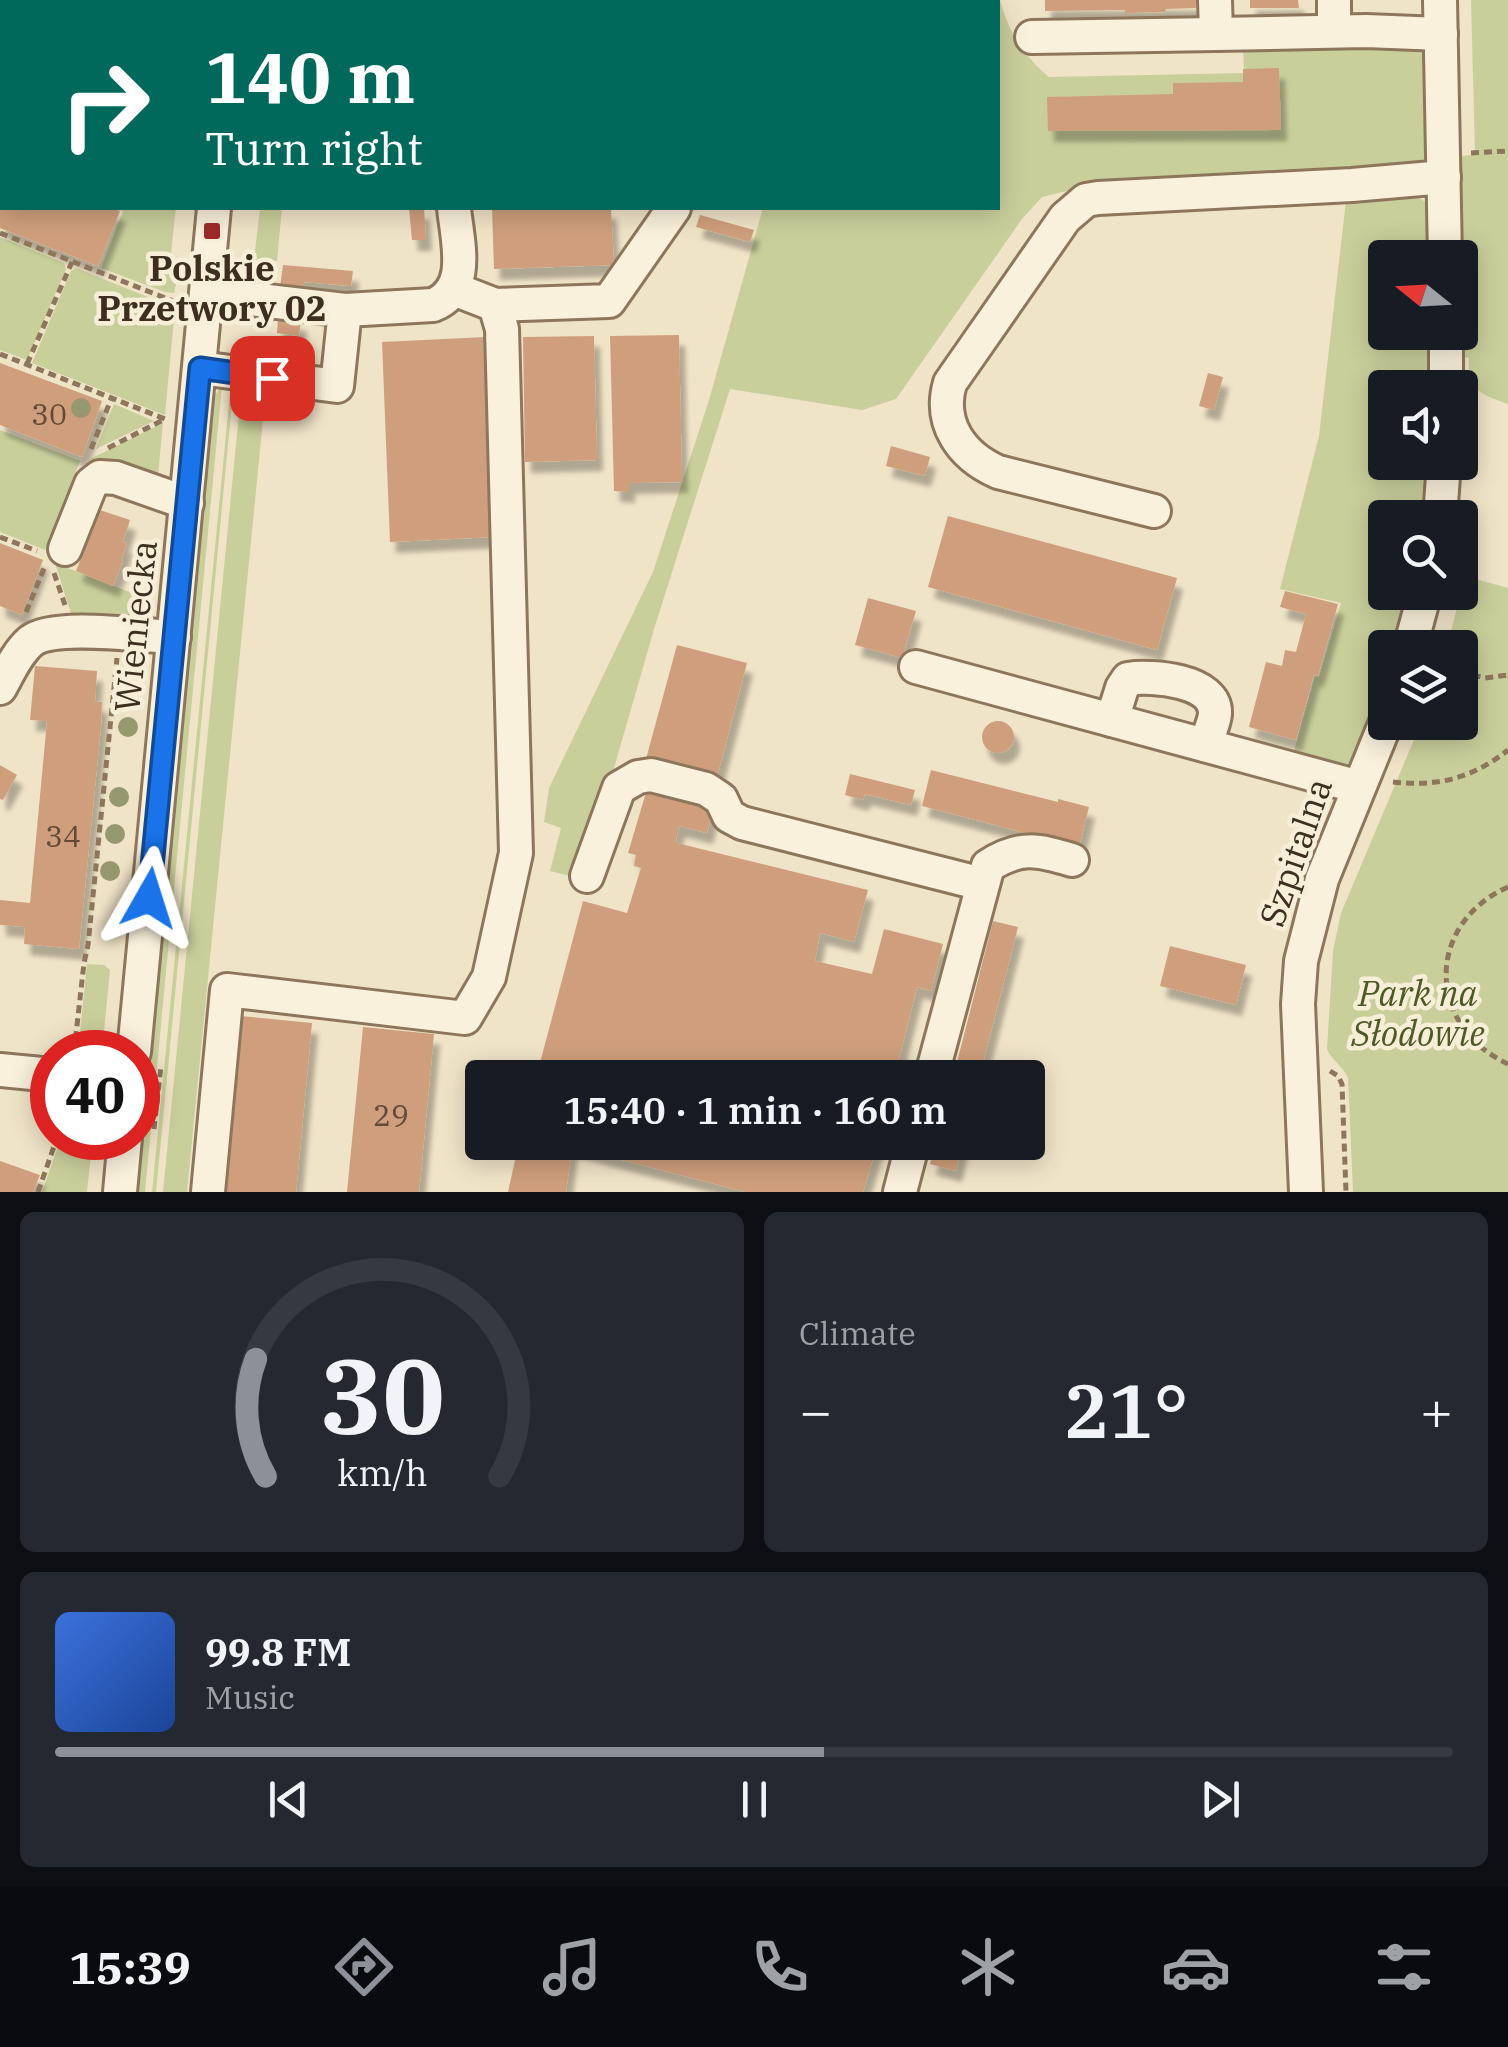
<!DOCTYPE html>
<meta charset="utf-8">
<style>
:root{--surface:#171b24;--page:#242831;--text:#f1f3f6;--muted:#9ea1a6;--line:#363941;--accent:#8c9099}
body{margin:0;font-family:"IBM Plex Serif",serif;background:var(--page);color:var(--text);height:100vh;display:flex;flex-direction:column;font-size:38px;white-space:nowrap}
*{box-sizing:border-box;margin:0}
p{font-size:32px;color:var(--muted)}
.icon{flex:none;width:55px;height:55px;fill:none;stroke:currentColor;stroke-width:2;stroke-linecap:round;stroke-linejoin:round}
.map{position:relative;height:1192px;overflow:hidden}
.side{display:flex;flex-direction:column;gap:20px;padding:20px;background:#0d0f14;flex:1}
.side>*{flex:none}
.hud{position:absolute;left:0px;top:0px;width:1000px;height:210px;box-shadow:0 5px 25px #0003;background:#00695c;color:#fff;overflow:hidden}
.needle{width:65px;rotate:288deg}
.controls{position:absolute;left:1368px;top:240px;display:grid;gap:20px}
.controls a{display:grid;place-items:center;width:110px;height:110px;border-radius:10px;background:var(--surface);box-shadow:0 5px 25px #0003;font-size:50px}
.speed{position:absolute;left:30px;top:1030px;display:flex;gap:20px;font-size:50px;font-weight:700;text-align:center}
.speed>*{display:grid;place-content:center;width:130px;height:130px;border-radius:50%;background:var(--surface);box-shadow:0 5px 25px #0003;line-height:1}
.speed .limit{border:15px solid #d22;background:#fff;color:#111}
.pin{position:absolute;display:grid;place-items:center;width:85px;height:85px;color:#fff;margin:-42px;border-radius:20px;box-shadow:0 5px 15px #0006}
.me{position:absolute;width:110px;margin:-55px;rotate:6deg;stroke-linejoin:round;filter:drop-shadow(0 0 8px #0008)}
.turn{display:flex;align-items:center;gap:35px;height:210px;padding:0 40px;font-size:45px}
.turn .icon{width:130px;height:130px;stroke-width:2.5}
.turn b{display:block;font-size:70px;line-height:85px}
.big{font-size:75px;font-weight:600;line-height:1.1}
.side .tile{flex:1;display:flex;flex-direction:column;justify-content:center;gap:15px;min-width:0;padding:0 35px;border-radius:15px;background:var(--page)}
.side .dial{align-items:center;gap:0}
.dial svg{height:260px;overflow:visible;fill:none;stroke:var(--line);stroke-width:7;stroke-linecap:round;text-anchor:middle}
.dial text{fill:var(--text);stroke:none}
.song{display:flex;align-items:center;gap:30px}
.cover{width:120px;height:120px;border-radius:15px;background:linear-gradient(135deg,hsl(220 70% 55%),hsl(220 70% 35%))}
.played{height:10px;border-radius:5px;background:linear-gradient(90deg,var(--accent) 55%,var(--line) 55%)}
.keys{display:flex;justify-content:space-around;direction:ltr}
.heat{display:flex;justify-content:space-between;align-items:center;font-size:55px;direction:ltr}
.side .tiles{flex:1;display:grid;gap:20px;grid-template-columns:1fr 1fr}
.tile:last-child{grid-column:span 2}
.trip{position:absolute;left:465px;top:1060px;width:580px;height:100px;border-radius:10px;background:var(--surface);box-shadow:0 5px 25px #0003;font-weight:600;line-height:100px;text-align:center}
.tabs{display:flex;height:160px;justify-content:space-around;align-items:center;background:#090b0e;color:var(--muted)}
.tabs .icon{width:70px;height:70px}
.tabs .on{color:var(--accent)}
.tabs b{font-size:45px;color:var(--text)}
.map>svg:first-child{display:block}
</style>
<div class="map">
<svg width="1508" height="1192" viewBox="0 0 1508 1192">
<defs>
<filter id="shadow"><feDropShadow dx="6" dy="11" stdDeviation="2.5" flood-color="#0004"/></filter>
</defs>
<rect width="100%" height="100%" fill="#f0e4c8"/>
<g fill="#c9cf9b">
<path d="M823,0h177c9,33 23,55 49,77l195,-4 -1,-30 170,4 12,8 5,13v83l-10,15 -71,9 -278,15 -29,7 -20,22 -126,180 -34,11 -132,-21 -75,237 -73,253 -32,-8 11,-43 -17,-6 5,-34 104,-216 56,-172 54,-192h235v-206h-176z"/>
<path d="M1471,0h37v404c-27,-10 -41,-13 -39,-46l-8,-2 -1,-200 15,-1z"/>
<path d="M1347,192c21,1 74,-6 83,17 5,13 1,34 1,48l-46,1v74l46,1v54l-46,1v74l45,1 -5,54 -40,1v74l25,1 -14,54 -11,1v36l-32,84 -59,-17 21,-75 4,1 22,-74 -61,-14 39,-153z"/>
<polygon points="115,208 176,208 171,253 176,284 174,293 165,292 101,268 123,211"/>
<polygon points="260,208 282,208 277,261 264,261 262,278 252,277"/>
<polygon points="0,237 64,263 66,269 27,360 0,350"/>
<polygon points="76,268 175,308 165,415 32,363 71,271"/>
<polygon points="231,383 234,383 156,1192 152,1192"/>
<polygon points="242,383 266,389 187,1192 163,1192"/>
<polygon points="222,386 145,1192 134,1192 211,400"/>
<polygon points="114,404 154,421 96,449"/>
<polygon points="163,423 157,487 87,467 92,458"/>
<polygon points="0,430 80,461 45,550 0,532"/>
<polygon points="55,563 147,599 144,628 74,623"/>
<path d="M1465,576l43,12v604h-155l-5,-114c-5,-12 -16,-17 -21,-29l6,-98 8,-38 80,-190 39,-1v-74l-13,-1z"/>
<polygon points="87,964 104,965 110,970 102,1052 78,1052"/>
<polygon points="61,1138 93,1138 87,1192 42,1192"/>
</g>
<g fill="#cf9f7d" filter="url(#shadow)">
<polygon points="1045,0 1196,0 1196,8 1166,9 1165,12 1125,13 1125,10 1045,11"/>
<polygon points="1250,0 1298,0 1299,8 1250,8"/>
<polygon points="1279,68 1281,130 1048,131 1047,97 1173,94 1173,83 1243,82 1243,69"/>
<polygon points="0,208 111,208 120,211 98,266 0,228"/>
<polygon points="409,208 424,208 426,240 412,240"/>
<polygon points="492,208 611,208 614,265 494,269"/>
<polygon points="700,215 754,230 750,242 696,227"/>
<polygon points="283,265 353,271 351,286 304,282 304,290 280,288"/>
<polygon points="278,318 301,320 299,336 277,333"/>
<polygon points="679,335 682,482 629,483 629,492 614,491 610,336"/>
<polygon points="594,336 597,460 525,462 523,337"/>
<polygon points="485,337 493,537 390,542 382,342"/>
<polygon points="0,363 102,401 82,457 0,425"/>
<polygon points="1208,373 1223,377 1214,410 1199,406"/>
<polygon points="891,446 930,457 925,476 886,466"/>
<polygon points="100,510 130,520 123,542 127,543 121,560 123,561 113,586 76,571"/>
<polygon points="948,516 1177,578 1157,650 928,587"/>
<polygon points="0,543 43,560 22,615 0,606"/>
<polygon points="1285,591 1338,604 1318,676 1314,675 1296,740 1249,727 1266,662 1282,666 1285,650 1296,652 1306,614 1280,607"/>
<polygon points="868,598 916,611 902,658 855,645"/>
<polygon points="677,645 747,663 717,777 646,759"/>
<polygon points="35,666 97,671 95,701 102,702 101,726 79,949 24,944 25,927 0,925 0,900 30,903 47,721 30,720"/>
<circle cx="998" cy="737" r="16"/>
<polygon points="0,765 17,775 3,800 0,799"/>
<polygon points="931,770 1058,802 1058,799 1089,807 1079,847 922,806"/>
<polygon points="850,774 915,790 911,805 865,794 863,800 845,795"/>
<polygon points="647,789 714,806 707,833 679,826 676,840 677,843 868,890 854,942 820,933 815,961 872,974 884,929 943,944 931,991 917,987 894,1078 536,1078 583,901 627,913 641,868 634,866 636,855 628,853"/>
<polygon points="993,921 1018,927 979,1078 953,1078"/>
<polygon points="1170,946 1246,965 1236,1005 1160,986"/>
<polygon points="241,1016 312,1023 296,1192 224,1192"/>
<polygon points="363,1027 434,1034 419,1192 347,1192"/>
<polygon points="519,1142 878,1142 863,1192 746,1192 572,1147 566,1192 508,1192"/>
<polygon points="936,1142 963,1142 956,1171 930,1164"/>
<polygon points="0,1161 40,1175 33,1192 0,1192"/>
</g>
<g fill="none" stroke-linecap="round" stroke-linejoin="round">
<defs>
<g id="minor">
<polyline points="437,0 437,2"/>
<polyline points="1215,0 1216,34 1366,31 1441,34"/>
<polyline points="1334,0 1334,31"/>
<polyline points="1440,0 1445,258"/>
<polyline points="116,2 120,0"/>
<polyline points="235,2 236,0"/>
<polyline points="1032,37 1216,34"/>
<polyline points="0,75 2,73"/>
<polyline points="207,294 345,310"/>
<polyline points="495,305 609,301 674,208"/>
<path d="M200,368l137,18 8,-76 88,-5c39,-15 24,-65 21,-97"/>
<polyline points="1446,388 1446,332"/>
<path d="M1154,511l-156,-39c-36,-16 -60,-48 -48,-89l115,-165 21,-18 12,-2 254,-13 92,-8"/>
<polyline points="1440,518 1444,462"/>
<polyline points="65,549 91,484 100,477 116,478 187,503"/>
<polyline points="1410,648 1425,592"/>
<polyline points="916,667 1359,787"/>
<path d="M0,688c9,-16 17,-35 31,-47 24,-18 111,-5 143,-4"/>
<path d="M1112,720l10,-32 6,-9c23,-4 89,1 87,35 -1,10 -7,22 -10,31"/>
<polyline points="587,876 619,788 638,777 651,775 706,789 721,799 729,816 742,823 982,884"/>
<polyline points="134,1052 214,208"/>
<polyline points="0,1070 52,1075"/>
<path d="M931,1078l57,-212c32,-21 50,-16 84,-6"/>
<polyline points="120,1192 125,1138"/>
<polyline points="208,1192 227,990 465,1018 489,977 516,853 502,329 495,305 454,289"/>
<polyline points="900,1192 913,1142"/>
<polyline points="1306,1192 1298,1004 1301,961 1322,879 1386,722"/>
</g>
</defs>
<use href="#minor" stroke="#8d765c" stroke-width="38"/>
<g stroke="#8d765c" stroke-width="5" stroke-dasharray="8 5" stroke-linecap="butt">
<polyline points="1471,153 1508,151"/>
<polyline points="0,233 178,303"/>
<polyline points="0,354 165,419"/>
<polyline points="27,364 72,262"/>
<polyline points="108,448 165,419"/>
<polyline points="91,449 112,397"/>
<polyline points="0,537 37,551"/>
<polyline points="54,573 65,605"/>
<polyline points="26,612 45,566"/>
<polyline points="1460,672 1485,678 1508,675"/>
<path d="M1393,782c45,5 80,-4 115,-32"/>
<path d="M1508,887c-83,37 -82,139 0,177"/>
<polyline points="74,1052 84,963 88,945 117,658"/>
<polyline points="1330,1071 1338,1076 1342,1084 1346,1192"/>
<polyline points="154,1129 161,1066"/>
<polyline points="38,1192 57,1138"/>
</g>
<use href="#minor" stroke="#faf1dc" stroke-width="32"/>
</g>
<g fill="#96986f">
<circle cx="81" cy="408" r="10"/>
<circle cx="128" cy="727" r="10"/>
<circle cx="119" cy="797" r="10"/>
<circle cx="115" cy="834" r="10"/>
<circle cx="110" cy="871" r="10"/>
</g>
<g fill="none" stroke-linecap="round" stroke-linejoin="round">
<defs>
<polyline id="route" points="149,898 200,368 272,378"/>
</defs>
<use href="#route" stroke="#114b97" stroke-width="25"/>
<use href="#route" stroke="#1a73e8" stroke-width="18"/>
</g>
<rect fill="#9e2a2b" stroke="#f7eed8" stroke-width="4" x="202" y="221" width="20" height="20" rx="5"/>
<g text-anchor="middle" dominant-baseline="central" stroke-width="9" stroke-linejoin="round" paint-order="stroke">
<g font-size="30" fill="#624a37">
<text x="49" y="413">30</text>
<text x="63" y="835">34</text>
<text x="391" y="1114">29</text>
</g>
<g font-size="35" font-weight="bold" fill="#3d2e20" stroke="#f7eed8">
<text x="212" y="268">Polskie<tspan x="212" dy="40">Przetwory 02</tspan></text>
</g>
<g font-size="35" fill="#3d2e20" stroke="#f7eed8">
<text transform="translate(135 626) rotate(-84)">Wieniecka</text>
<text transform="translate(1295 852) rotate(-71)">Szpitalna</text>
</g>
<g font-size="35" font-style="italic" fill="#4d5a26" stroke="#f7eed8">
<text x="1418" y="993">Park na<tspan x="1418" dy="40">Słodowie</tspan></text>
</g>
</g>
</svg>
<div class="controls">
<a><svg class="needle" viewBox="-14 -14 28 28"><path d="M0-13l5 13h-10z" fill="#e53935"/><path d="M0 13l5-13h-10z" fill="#9ea1a6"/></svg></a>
<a><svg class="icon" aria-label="sound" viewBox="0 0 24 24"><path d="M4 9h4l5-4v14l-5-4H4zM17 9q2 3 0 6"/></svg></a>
<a><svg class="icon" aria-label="search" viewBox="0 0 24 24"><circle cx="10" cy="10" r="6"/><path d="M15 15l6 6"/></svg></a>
<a><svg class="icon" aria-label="layers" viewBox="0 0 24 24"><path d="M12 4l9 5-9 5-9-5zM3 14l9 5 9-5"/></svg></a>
</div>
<div class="speed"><div class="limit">40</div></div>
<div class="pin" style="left:272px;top:378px;background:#d93025"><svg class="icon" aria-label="arrive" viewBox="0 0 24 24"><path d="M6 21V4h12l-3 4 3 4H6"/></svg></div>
<svg class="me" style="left:149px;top:898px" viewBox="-20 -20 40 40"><path d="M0-17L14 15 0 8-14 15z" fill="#1a73e8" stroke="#fff" stroke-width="4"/></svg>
<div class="trip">15:40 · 1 min · 160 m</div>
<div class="hud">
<div class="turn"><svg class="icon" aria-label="right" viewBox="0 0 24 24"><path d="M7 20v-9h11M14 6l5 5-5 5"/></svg><div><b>140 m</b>Turn right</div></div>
</div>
</div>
<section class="side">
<div class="tiles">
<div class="tile dial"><svg viewBox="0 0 100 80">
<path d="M14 69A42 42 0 1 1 86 69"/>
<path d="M14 69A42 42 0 0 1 11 33" stroke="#8c9099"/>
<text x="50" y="56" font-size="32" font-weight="700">30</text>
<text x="50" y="72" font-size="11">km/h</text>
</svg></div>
<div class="tile"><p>Climate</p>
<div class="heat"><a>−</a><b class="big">21°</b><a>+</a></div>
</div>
<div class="tile">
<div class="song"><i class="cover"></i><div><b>99.8 FM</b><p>Music</p></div></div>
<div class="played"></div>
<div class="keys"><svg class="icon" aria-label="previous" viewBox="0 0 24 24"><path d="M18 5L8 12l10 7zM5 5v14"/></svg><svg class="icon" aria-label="pause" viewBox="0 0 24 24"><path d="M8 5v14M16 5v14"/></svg><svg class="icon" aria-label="next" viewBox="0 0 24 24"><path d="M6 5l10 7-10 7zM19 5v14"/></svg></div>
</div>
</div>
</section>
<nav class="tabs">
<b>15:39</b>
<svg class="icon on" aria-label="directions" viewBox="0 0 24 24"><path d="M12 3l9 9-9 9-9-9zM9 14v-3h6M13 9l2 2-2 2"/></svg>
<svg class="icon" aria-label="music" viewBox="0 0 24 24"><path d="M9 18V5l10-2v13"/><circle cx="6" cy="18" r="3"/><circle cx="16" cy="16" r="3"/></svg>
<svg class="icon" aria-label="phone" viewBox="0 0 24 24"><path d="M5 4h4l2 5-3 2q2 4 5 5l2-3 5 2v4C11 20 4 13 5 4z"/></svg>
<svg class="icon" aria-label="climate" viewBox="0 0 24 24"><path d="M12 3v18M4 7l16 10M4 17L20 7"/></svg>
<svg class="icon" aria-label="car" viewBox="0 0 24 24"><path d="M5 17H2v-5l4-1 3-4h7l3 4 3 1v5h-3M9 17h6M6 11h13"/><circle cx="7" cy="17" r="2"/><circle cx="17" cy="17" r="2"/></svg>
<svg class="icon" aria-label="filters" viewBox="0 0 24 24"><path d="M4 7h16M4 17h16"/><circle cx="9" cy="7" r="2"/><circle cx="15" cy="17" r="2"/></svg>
</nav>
